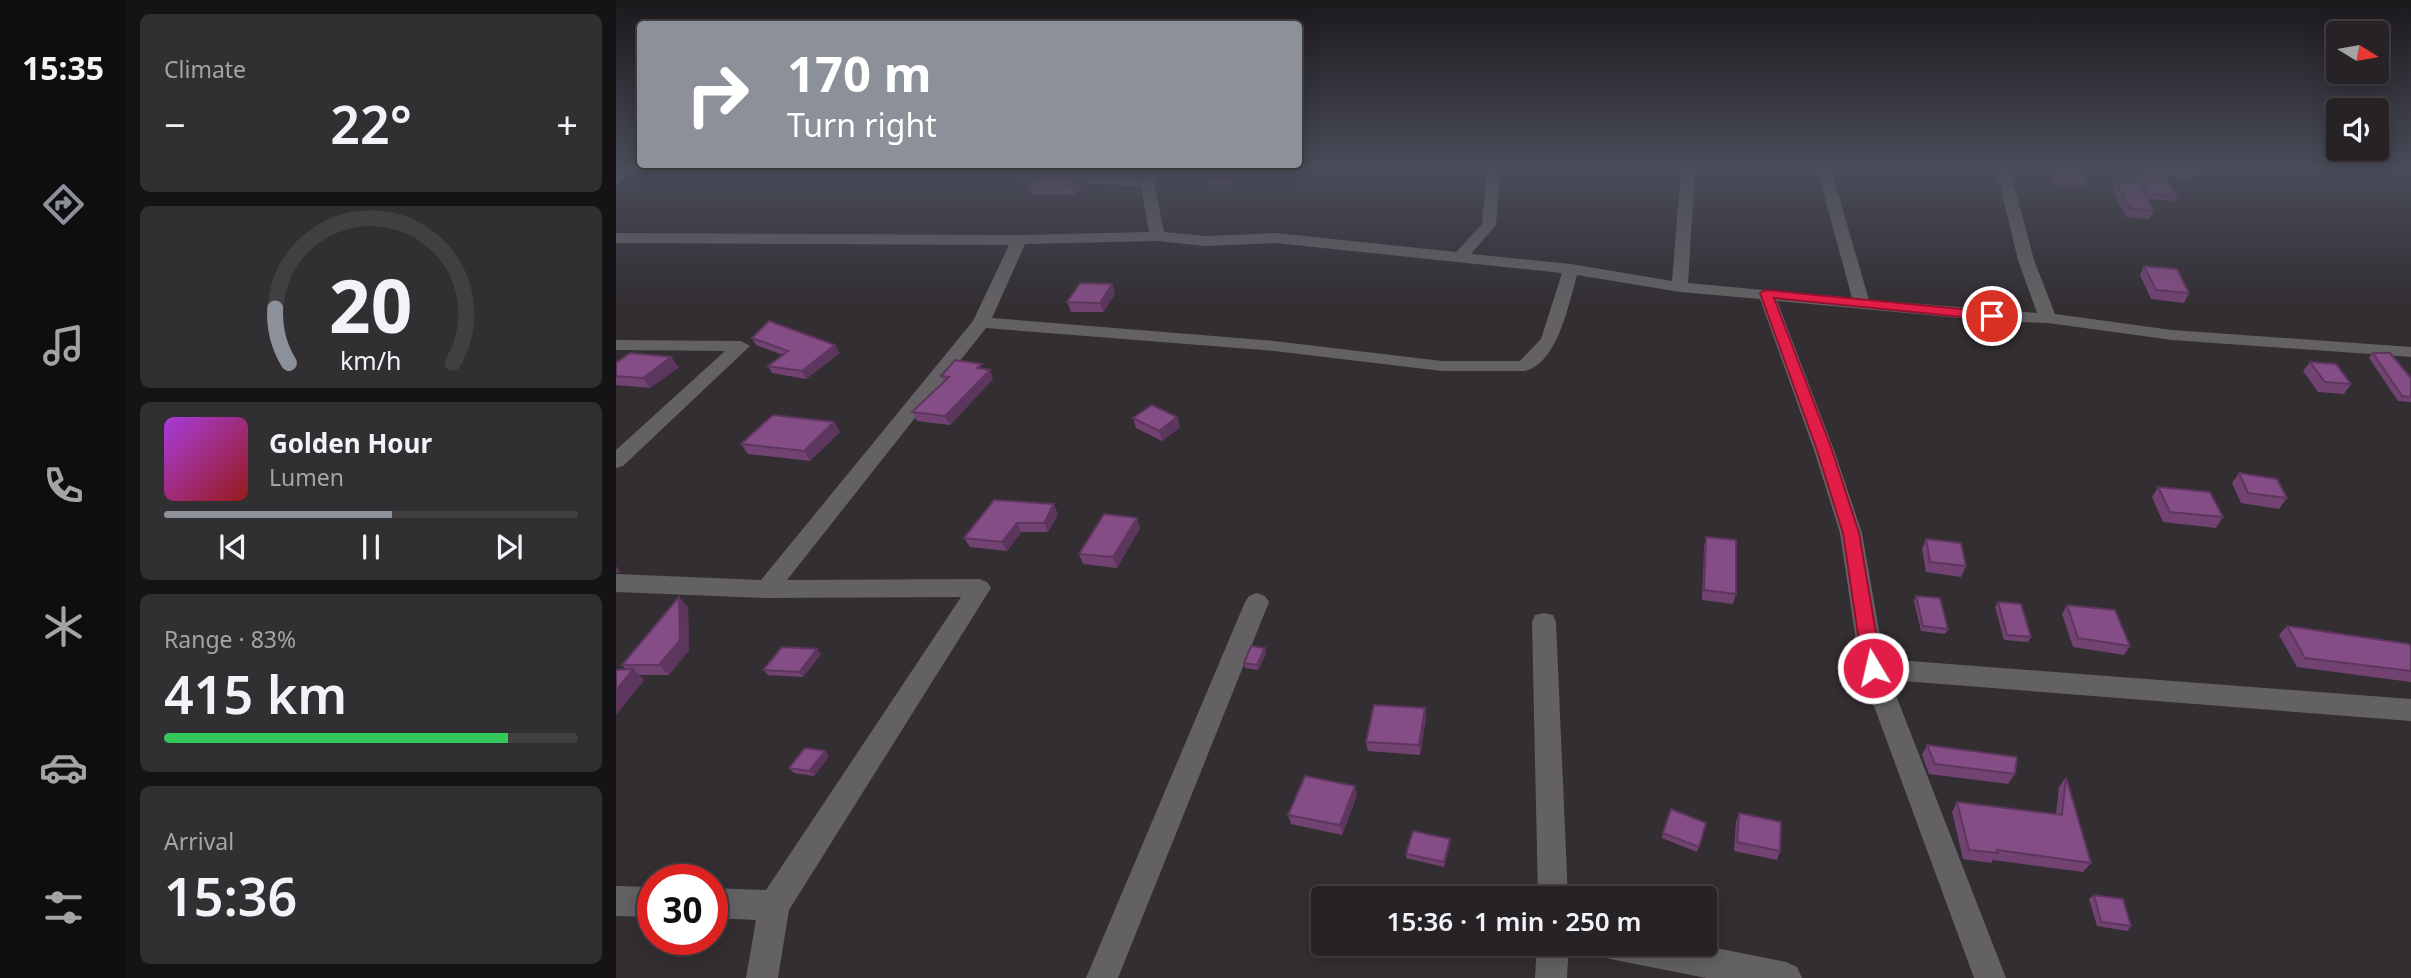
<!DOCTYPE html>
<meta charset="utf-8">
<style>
:root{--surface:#262226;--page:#322f32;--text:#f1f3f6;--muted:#a4a4a7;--line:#423f43;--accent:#8c9099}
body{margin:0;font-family:"Noto Sans",sans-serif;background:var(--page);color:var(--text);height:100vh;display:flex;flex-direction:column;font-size:26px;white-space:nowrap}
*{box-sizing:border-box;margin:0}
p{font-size:23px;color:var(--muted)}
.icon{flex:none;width:38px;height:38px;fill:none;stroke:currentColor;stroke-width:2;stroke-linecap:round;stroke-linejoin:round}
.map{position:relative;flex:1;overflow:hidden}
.sheet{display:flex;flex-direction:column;gap:14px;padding:14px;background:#151315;width:490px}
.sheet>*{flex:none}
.guide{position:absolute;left:21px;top:21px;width:665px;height:147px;border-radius:7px;box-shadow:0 4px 18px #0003,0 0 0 2px var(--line);background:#8c9099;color:#fff;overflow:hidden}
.needle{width:46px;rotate:101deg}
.controls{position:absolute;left:1710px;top:21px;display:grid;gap:14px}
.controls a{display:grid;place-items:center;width:63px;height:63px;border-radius:7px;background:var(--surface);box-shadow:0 4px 18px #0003,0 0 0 2px var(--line);font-size:35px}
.speed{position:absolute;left:21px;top:864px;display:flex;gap:14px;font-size:35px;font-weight:700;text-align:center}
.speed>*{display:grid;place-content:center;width:91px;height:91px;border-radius:50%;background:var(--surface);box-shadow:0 4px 18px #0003,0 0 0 2px var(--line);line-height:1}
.speed .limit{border:10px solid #d22;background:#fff;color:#111}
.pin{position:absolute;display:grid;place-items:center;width:60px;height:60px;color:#fff;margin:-30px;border:4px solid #fff;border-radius:50%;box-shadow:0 2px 7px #0007}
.me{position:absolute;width:77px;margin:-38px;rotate:351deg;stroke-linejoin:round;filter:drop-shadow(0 0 5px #0008)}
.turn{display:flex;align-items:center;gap:24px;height:147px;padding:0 35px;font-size:32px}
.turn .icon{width:91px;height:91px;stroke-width:2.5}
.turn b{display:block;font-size:49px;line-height:60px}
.big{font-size:52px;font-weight:600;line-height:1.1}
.sheet .widget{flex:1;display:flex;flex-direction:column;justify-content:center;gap:10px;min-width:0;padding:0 24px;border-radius:10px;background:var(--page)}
.sheet .dial{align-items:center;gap:0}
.dial svg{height:182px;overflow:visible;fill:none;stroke:var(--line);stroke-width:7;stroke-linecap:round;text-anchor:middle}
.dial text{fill:var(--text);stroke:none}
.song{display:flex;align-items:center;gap:21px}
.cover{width:84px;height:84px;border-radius:10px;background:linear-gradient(135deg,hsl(280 70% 55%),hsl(0 70% 35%))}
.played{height:7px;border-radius:4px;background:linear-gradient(90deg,var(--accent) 55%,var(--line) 55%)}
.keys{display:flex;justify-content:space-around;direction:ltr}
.heat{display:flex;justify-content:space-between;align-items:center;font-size:38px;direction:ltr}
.charge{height:10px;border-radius:5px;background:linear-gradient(90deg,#34c759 83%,var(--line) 0)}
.trip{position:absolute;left:695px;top:886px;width:406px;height:70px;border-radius:7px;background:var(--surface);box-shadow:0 4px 18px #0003,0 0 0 2px var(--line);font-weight:600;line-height:70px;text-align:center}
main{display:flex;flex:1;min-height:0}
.tabs{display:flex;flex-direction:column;width:126px;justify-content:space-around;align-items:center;background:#0f0e0f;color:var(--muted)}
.tabs .icon{width:49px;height:49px}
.tabs .active{color:var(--accent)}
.tabs b{font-size:32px;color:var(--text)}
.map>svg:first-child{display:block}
</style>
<main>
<nav class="tabs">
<b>15:35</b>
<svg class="icon active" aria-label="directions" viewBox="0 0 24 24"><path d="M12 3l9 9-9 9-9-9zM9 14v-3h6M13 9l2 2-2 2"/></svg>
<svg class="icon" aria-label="music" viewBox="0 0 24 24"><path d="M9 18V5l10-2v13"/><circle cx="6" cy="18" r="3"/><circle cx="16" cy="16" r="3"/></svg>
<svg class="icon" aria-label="phone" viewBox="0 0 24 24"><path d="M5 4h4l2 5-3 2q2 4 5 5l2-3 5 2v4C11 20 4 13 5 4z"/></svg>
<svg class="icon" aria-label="climate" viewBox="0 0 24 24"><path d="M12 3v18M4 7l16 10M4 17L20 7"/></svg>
<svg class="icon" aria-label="car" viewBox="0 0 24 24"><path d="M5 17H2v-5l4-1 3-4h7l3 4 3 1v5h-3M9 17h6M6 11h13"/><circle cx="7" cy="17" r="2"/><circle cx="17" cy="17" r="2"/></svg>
<svg class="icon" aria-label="filters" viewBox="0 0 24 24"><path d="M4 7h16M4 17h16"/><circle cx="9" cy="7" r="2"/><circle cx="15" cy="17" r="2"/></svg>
</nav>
<section class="sheet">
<div class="widget"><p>Climate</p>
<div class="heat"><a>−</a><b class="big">22°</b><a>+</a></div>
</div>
<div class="widget dial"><svg viewBox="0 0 100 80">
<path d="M14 69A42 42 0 1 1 86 69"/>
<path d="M14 69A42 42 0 0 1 8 45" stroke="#8c9099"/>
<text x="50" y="56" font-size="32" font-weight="700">20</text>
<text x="50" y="72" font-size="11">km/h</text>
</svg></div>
<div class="widget">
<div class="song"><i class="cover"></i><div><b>Golden Hour</b><p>Lumen</p></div></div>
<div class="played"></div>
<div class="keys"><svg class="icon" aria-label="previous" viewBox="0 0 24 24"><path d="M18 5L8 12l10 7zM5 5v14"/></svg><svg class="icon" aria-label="pause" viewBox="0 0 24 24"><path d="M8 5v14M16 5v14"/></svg><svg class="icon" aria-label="next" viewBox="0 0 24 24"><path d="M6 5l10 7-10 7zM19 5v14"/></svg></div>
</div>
<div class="widget"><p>Range · 83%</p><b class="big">415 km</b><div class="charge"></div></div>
<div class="widget"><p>Arrival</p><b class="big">15:36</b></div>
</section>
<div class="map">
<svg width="1795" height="978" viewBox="0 0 1795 978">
<rect width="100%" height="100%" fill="#322e32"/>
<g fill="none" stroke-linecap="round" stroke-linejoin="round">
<g fill="#636163" fill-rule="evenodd">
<polygon points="6,169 21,169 0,185 0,174"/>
<path d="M390,169l138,9 9,-9h15l-14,14 10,49 41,4 71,-3 180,19 26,-28 5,-55h14l-5,56 -25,29 100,10 101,17 9,-112h14l-7,114 164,15 -35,-129h14l38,131 168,13 -19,-53 -22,-91h14l24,91 21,54 117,16 239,17v10l-239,-17 -124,-17 -56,-2 -215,-20 57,149 28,83 22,126 527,40v22l-521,-41 116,298h-32l-114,-310 -20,-135 -26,-83 -54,-151 -80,-7 -103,-17c-8,28 -19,88 -52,96h-83l-168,-20 -288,-23 -199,252 192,-1 8,3 4,6 -202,322 -11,68h-32l10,-58 -44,-2v-30l54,2 195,-293 -194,1 -151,-6v-18l145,6 212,-259 36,-76 -393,-2v-10l403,2 130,-3 -8,-46 -122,-6 -5,-1zM541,241l48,5 71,-3 286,30 -21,66 -21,22h-78l-168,-20 -282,-23 33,-74z"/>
<polygon points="1519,169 1606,169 1574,178 1526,173"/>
<polygon points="0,340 125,341 134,346 7,466 0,468 0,450 109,351 0,350"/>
<polygon points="641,593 649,596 653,602 502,978 470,978 629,602 633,596"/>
<polygon points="928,613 937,615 940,622 952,898 922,898 916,622 919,615"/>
<polygon points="0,886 37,887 37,917 0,916"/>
<polygon points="921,943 953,943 951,978 919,978"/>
<polygon points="978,943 1075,943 1170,962 1181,967 1186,978 1090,978 994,959 983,954"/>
</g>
</g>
<g fill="#724272">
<polygon points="437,169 478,169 476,172"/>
<polygon points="595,169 626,169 615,185 592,185 590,176"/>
<polygon points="1334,169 1358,169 1357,173 1333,171"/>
<polygon points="1431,169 1466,169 1471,184 1469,188 1440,186"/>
<polygon points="1520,173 1562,197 1559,201 1531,199 1538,211 1533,219 1510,217 1496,190 1500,182 1522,184 1518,177"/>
<polygon points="413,186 466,186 459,195 416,195"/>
<polygon points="1528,266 1573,293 1568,303 1535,299 1524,275"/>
<polygon points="496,284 499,294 487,312 455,312 451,302"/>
<polygon points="136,338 224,353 190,379 156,373 152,366 167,355 140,345"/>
<polygon points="1757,353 1795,378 1795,402 1782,401 1753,358"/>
<polygon points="1694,362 1735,384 1728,394 1702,392 1687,371"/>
<polygon points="0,363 63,367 34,388 0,385"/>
<polygon points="368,369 377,379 334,425 301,421 296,412 328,381 325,376"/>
<polygon points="561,417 564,427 546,441 520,428 517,418"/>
<polygon points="218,422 224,432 194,461 132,454 125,444"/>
<polygon points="1623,473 1671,498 1663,509 1625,503 1616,483"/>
<polygon points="1542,487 1607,517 1600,528 1547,522 1536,497"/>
<polygon points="378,500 442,514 432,532 405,532 391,551 354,547 348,538"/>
<polygon points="521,518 524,528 501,568 467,564 463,554"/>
<polygon points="1090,537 1120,594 1117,604 1086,600 1088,547"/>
<polygon points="1310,539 1350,566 1345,577 1310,572 1306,549"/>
<polygon points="1300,596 1332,629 1329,634 1305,631 1298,601"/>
<polygon points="1382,602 1415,637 1412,642 1388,640 1379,607"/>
<polygon points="1451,605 1514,646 1508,655 1457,647 1446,614"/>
<polygon points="72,607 73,650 53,675 23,675 28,680 0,715 0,670 11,670 6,665"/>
<polygon points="1671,626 1795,647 1795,682 1681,667 1663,635"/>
<polygon points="649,648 650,654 642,670 629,668 628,663"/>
<polygon points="201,649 205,654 187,677 152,675 147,670"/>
<polygon points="809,708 810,718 804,755 752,751 750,742"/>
<polygon points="1311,745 1399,774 1392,784 1313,774 1306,755"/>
<polygon points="213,756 198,776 178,773 173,768"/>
<polygon points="1450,777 1475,863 1467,872 1377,860 1375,863 1347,859 1336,812 1341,802 1440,814 1443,787"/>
<polygon points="741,795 726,835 675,824 672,815"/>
<polygon points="1123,813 1164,851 1161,860 1118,851 1120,822"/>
<polygon points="1090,823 1081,852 1046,838 1047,833"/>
<polygon points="834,839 834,843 828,867 790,858 790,854"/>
<polygon points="1478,895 1515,926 1511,931 1481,926 1473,899"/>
</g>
<g fill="#5d365d">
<polygon points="618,169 626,169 615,185 614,176"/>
<polygon points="463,177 466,186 459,195 456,186"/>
<polygon points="496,284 499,294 487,312 484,303"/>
<polygon points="219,345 224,353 190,379 186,371"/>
<polygon points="55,357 63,367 34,388 27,378"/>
<polygon points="374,370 377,379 334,425 329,416"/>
<polygon points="561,417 564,427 546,441 543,431"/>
<polygon points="218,422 224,432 194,461 188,451"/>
<polygon points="438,504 442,514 432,532 428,523"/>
<polygon points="521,518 524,528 501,568 497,557"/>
<polygon points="401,523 405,532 391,551 386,542"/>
<polygon points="0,566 5,572 0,573"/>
<polygon points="63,597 72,607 73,650 53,675 43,665"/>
<polygon points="649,648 650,654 642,670 641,665"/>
<polygon points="201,649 205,654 187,677 183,672"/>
<polygon points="17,669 28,680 0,715 0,691"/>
<polygon points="809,708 810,718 804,755 803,745"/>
<polygon points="209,751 213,756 198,776 193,771"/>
<polygon points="739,786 741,795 726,835 724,825"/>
<polygon points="834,839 834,843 828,867 828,862"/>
</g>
<g fill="#854d85" stroke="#5d365d" stroke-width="2">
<polygon points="595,169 618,169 614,176 590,176"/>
<polygon points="1435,169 1466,169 1471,184 1442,181"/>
<polygon points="1520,173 1548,175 1562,197 1533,194"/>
<polygon points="422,175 463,177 456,186 413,186"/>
<polygon points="1500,182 1523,184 1538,211 1514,208"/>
<polygon points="1528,266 1561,269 1573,293 1540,290"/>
<polygon points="464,283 496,284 484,303 451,302"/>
<polygon points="153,321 219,345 186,371 152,366 172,351 136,338"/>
<polygon points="14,353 55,357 27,378 0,376 0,363"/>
<polygon points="1757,353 1774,353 1795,378 1795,397 1786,396"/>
<polygon points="339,360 366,364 361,368 374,370 329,416 296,412 333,377 325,376"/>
<polygon points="1694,362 1720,364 1735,384 1709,382"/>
<polygon points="536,405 561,417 543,431 517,418"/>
<polygon points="157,415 218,422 188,451 125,444"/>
<polygon points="1623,473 1661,479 1671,498 1632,493"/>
<polygon points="1542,487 1594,492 1607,517 1554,512"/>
<polygon points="378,500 438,504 428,523 401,523 386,542 348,538"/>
<polygon points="488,514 521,518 497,557 463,554"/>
<polygon points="1090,537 1120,540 1120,594 1088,590"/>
<polygon points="1310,539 1345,543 1350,566 1314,562"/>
<polygon points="1300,596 1324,598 1332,629 1307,626"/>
<polygon points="63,597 64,640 43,665 6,665"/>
<polygon points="1382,602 1405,604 1415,637 1391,635"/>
<polygon points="1451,605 1499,610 1514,646 1462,638"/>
<polygon points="1671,626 1793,644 1795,647 1795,671 1689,658"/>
<polygon points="635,646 649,648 641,665 628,663"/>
<polygon points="166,647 201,649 183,672 147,670"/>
<polygon points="17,669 0,691 0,670"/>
<polygon points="758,705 809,708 803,745 750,742"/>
<polygon points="1311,745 1401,757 1399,774 1319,764"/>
<polygon points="189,748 209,751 193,771 173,768"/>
<polygon points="689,776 739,786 724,825 672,815"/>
<polygon points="1450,777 1475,863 1381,850 1382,853 1353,850 1341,802 1446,815"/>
<polygon points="1055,809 1090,823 1083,847 1047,833"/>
<polygon points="1123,813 1165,822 1164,851 1121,842"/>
<polygon points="797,831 834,839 828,862 790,854"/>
<polygon points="1478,895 1507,899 1515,926 1485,922"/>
</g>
<linearGradient id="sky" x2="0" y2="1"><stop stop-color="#1c191c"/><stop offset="0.55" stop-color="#494c5a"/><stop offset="1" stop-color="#494c5a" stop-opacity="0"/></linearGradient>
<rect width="1795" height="306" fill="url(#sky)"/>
<polygon fill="#e11d48" stroke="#92132f" stroke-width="2" points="1150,290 1376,312 1383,316 1376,320 1158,298 1216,450 1243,533 1266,668 1264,674 1257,676 1250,674 1247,668 1227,533 1201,450 1144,293"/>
</svg>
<div class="controls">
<a><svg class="needle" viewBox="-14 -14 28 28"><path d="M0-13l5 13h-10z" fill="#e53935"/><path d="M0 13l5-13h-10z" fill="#a4a4a7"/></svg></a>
<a><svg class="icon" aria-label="sound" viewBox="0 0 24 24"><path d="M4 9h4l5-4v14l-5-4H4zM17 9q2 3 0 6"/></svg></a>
</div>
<div class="speed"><div class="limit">30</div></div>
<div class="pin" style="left:1376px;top:316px;background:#d93025"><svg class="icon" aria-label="arrive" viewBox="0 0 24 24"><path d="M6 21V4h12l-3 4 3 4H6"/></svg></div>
<svg class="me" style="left:1257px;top:668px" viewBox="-20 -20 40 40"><circle r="17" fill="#e11d48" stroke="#fff" stroke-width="3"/><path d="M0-11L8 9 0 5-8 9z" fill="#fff"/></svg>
<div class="trip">15:36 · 1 min · 250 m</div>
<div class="guide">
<div class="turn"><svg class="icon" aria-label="right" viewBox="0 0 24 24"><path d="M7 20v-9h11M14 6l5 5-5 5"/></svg><div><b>170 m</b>Turn right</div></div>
</div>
</div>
</main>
